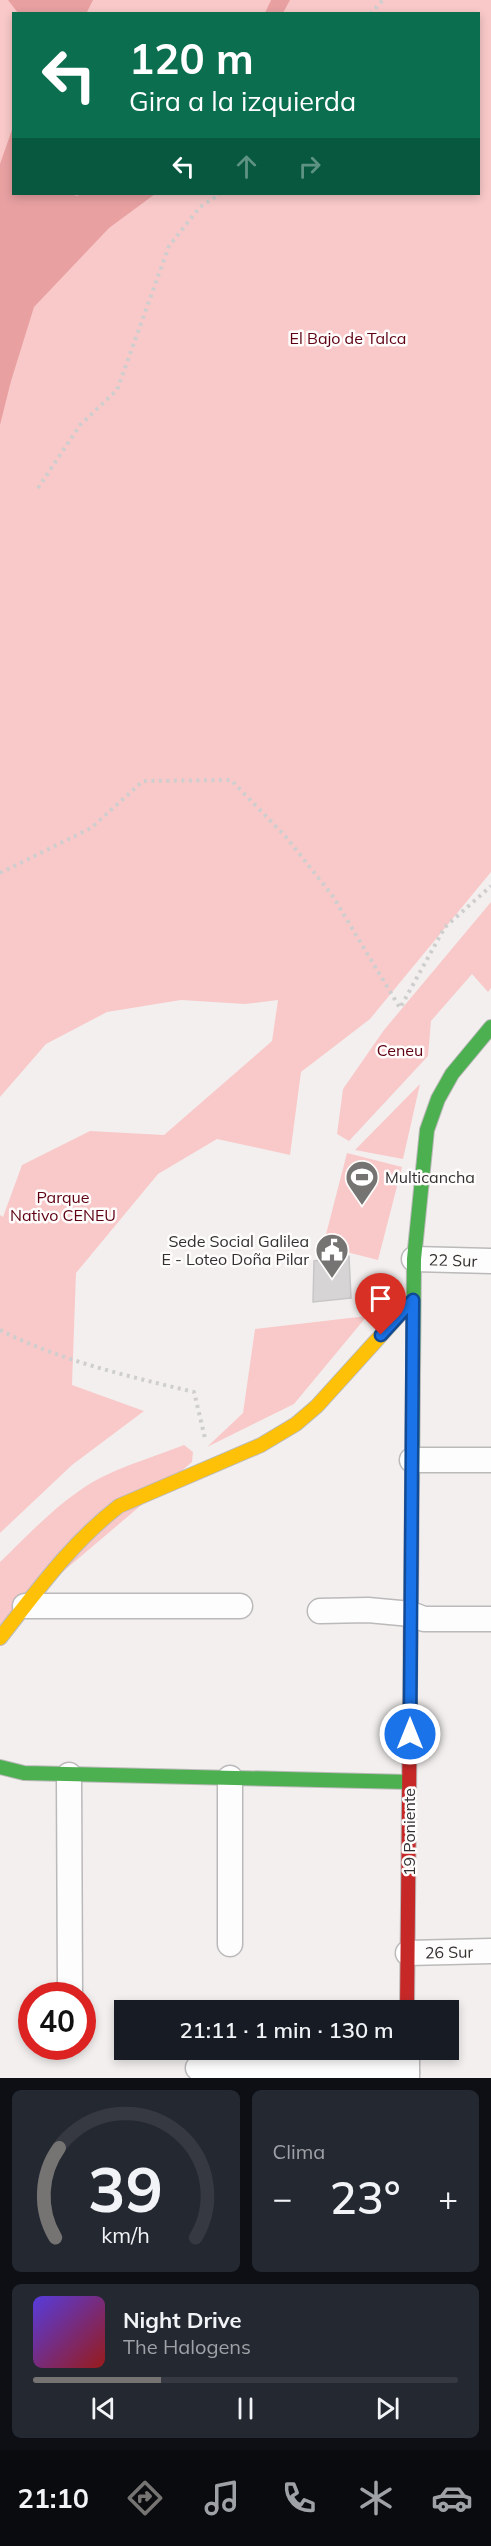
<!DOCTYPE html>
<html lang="es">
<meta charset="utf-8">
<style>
:root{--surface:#171b24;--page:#242831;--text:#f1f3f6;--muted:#9ea1a6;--line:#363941;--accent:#767373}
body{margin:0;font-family:Mulish,sans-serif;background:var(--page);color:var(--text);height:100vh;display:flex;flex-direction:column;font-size:22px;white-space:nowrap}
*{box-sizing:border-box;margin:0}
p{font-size:20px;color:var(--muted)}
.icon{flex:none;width:33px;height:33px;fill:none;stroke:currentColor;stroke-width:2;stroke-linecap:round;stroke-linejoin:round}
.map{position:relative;height:2078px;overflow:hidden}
.panel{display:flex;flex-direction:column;gap:12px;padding:12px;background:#0d0f14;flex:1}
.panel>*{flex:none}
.guide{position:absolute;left:12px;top:12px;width:468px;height:183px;border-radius:0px;box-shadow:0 3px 9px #0003;background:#0b6e4f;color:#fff;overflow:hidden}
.speed{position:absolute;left:18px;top:1982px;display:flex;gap:12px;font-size:30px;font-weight:700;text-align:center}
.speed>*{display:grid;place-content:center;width:78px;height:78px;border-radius:50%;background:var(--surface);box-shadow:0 3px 9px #0003;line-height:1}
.speed .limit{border:9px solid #d22;background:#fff;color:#111}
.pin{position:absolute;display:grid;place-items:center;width:51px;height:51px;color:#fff;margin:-62px -26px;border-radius:50% 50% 50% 0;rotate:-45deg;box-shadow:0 0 6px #0007}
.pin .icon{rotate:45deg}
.me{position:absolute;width:66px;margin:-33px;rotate:0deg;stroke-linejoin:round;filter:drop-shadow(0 0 4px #0008)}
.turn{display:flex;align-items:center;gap:21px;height:126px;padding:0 18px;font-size:27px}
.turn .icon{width:78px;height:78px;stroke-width:2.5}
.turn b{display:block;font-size:42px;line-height:51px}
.lanes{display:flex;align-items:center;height:57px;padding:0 18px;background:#0003;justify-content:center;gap:30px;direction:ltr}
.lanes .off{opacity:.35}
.big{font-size:45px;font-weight:600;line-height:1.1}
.panel .widget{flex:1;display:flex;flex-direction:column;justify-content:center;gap:9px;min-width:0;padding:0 21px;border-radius:9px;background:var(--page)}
.panel .dial{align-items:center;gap:0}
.dial svg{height:156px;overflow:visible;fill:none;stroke:var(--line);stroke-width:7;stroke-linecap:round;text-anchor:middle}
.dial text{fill:var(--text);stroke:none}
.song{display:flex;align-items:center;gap:18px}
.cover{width:72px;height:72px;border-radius:9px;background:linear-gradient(135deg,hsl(250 70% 55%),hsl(0 70% 35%))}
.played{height:6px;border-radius:3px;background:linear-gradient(90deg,var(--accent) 30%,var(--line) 30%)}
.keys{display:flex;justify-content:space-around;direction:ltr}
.heat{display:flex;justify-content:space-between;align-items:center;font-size:33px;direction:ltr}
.panel .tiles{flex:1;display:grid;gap:12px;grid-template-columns:1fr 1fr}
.widget:last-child{grid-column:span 2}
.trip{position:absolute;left:114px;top:2000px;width:345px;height:60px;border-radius:0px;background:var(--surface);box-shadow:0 3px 9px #0003;font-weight:600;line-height:60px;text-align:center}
.dock{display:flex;height:96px;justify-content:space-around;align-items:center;background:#090b0e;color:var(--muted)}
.dock .icon{width:42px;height:42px}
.dock .active{color:var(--accent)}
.dock b{font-size:27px;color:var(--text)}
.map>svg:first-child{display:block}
</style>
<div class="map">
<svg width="491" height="2078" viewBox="0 0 491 2078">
<rect width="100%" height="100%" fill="#f3efef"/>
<g fill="#f9c9c9" fill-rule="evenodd">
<path d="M0,0h491v872l-121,147 -69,53 -11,83 -73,-16 -59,35 -82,99 -4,112 72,26 -72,54 -72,68v-318l3,2 19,-52 68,-34 74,4 108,-94 6,-41 -33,4 -64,-4 -74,12 -61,32 -46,53zM14,14h464v180h-464z"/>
<polygon points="491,902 491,988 488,992 472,974 431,1021 428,1056 349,1141 337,1134 343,1089 384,1030"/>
<polygon points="420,1084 403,1159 355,1150"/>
<polygon points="347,1153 402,1167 378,1260 323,1246"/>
<polygon points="367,1316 294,1404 207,1447 243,1413 255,1329"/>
<path d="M184,1445l9,7 -1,10 -192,163v-63c25,-24 50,-51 79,-71 30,-22 70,-32 105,-46z"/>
</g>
<g fill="#e8a0a1">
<polygon points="8,0 93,0 86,14 18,13"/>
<polygon points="271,0 290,0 283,13 265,13"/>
<polygon points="13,127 14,194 73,194 76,196 83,194 155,194 109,228 34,307 11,381 0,425 0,164"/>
</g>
<polygon fill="#d6d4d4" stroke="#c8c6c6" stroke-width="1.5" points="349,1256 351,1298 313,1302 314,1261"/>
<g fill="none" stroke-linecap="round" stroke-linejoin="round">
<defs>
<g id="street">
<polyline points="414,1259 491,1261"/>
<polyline points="412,1460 491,1460"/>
<polyline points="25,1606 240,1606"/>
<polyline points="320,1611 368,1610 411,1614 424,1619 491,1619"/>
<polyline points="69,1775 70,1993"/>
<polyline points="230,1778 230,1944"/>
<polyline points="408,1953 491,1951"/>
<polyline points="198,2068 407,2072"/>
<polyline points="407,2078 407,2049"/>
</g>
<g id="fast">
<polyline points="412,1489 414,1259 427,1130 438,1099 452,1074 491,1027"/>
<polyline points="0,1767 24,1773 409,1782"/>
</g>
<path id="slow" d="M0,1638c37,-47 71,-95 119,-132l142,-61 35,-21 21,-18 96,-106"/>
<polyline id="jam" points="407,2010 412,1489"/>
</defs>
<use href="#street" stroke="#bbb9b9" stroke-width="27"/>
<use href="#fast" stroke="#bbb9b9" stroke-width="16"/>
<use href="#slow" stroke="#bbb9b9" stroke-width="16"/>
<use href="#jam" stroke="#bbb9b9" stroke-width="16"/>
<g stroke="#cfcece" stroke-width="4" stroke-dasharray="3 4.5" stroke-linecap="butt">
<polyline points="370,14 383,0"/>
<polyline points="38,488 80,425 117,390 169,246 200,207 220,194"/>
<polyline points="0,873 91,828 143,781 231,780 286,837 332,895 400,1008 445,927 491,886"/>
<path d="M0,1330c61,31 127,46 194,62l11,46"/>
</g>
<use href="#street" stroke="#fdfdfd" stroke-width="24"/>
<use href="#fast" stroke="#4caf50" stroke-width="14"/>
<use href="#slow" stroke="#ffc107" stroke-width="14"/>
<use href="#jam" stroke="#c62828" stroke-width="14"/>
</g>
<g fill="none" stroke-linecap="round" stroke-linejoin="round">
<defs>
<polyline id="route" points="381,1335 413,1300 410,1734"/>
</defs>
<use href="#route" stroke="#114b97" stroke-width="15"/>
<use href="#route" stroke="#1a73e8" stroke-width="10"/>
</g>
<defs>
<symbol id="stadium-pin" viewBox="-11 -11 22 30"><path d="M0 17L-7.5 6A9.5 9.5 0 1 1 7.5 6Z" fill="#767373" stroke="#fffcfc"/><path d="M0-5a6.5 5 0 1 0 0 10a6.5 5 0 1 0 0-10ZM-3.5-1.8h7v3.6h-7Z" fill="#fff"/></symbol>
<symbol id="civic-pin" viewBox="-11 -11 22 30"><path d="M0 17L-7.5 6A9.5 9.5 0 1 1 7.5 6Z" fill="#767373" stroke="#fffcfc"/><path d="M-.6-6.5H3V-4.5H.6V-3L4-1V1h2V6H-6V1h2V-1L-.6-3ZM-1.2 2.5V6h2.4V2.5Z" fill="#fff"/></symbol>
</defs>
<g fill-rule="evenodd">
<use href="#stadium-pin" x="343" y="1158" width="38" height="52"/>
<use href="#civic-pin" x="313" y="1231" width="38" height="52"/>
</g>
<g text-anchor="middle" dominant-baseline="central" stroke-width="5" stroke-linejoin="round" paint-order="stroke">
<g font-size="16" fill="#5e0012" stroke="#fffcfc">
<text x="348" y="338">El Bajo de Talca</text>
<text x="400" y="1050">Ceneu</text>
<text x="63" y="1197">Parque<tspan x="63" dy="18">Nativo CENEU</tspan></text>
</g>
<g font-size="16" fill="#323030" stroke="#fffcfc" text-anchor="start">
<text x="385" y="1177">Multicancha</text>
<text x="309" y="1241" text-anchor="end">Sede Social Galilea<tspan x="309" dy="18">E - Loteo Doña Pilar</tspan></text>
</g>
<g font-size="16" fill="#323030" stroke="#fffcfc">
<text transform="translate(453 1260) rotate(2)">22 Sur</text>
<text transform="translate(409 1832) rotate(-90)">19 Poniente</text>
<text transform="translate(449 1952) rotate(-1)">26 Sur</text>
</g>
</g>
</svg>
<div class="speed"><div class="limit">40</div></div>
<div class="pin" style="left:381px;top:1335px;background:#d93025"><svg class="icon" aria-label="arrive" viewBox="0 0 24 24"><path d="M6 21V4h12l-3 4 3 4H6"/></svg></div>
<svg class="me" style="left:410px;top:1734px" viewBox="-20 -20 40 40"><circle r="17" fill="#1a73e8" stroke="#fff" stroke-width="3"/><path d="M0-11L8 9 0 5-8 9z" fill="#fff"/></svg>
<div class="trip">21:11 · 1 min · 130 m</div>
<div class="guide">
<div class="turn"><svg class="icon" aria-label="left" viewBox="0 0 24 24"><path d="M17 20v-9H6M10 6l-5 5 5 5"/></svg><div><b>120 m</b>Gira a la izquierda</div></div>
<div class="lanes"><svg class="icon" aria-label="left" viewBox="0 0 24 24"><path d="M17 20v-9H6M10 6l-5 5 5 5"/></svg><svg class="icon off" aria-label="ahead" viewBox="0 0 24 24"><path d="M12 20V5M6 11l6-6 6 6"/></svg><svg class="icon off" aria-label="right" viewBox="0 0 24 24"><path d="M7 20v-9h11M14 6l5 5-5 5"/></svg></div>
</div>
</div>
<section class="panel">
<div class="tiles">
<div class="widget dial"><svg viewBox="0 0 100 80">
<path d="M14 69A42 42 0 1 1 86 69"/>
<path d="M14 69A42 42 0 0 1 16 23" stroke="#767373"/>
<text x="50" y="56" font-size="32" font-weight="700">39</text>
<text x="50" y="72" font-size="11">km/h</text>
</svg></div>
<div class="widget"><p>Clima</p>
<div class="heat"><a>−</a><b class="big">23°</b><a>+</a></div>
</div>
<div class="widget">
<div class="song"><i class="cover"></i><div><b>Night Drive</b><p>The Halogens</p></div></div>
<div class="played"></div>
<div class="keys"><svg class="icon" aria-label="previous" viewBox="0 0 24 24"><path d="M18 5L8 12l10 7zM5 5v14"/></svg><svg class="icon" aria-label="pause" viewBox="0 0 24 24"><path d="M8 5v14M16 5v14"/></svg><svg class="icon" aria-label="next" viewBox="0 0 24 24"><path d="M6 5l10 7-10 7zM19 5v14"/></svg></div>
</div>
</div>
</section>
<nav class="dock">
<b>21:10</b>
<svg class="icon active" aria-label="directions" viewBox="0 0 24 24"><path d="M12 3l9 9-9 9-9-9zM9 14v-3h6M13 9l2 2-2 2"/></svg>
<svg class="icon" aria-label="music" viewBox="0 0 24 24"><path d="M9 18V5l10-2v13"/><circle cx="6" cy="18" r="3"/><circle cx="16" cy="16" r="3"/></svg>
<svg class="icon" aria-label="phone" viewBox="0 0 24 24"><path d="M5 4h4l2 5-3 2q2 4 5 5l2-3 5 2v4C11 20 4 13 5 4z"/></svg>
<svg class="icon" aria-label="climate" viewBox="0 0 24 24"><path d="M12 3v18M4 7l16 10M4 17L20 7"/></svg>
<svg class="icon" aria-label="car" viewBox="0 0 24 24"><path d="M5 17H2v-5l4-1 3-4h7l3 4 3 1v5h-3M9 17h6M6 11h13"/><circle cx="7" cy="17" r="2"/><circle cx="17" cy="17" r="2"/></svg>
</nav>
